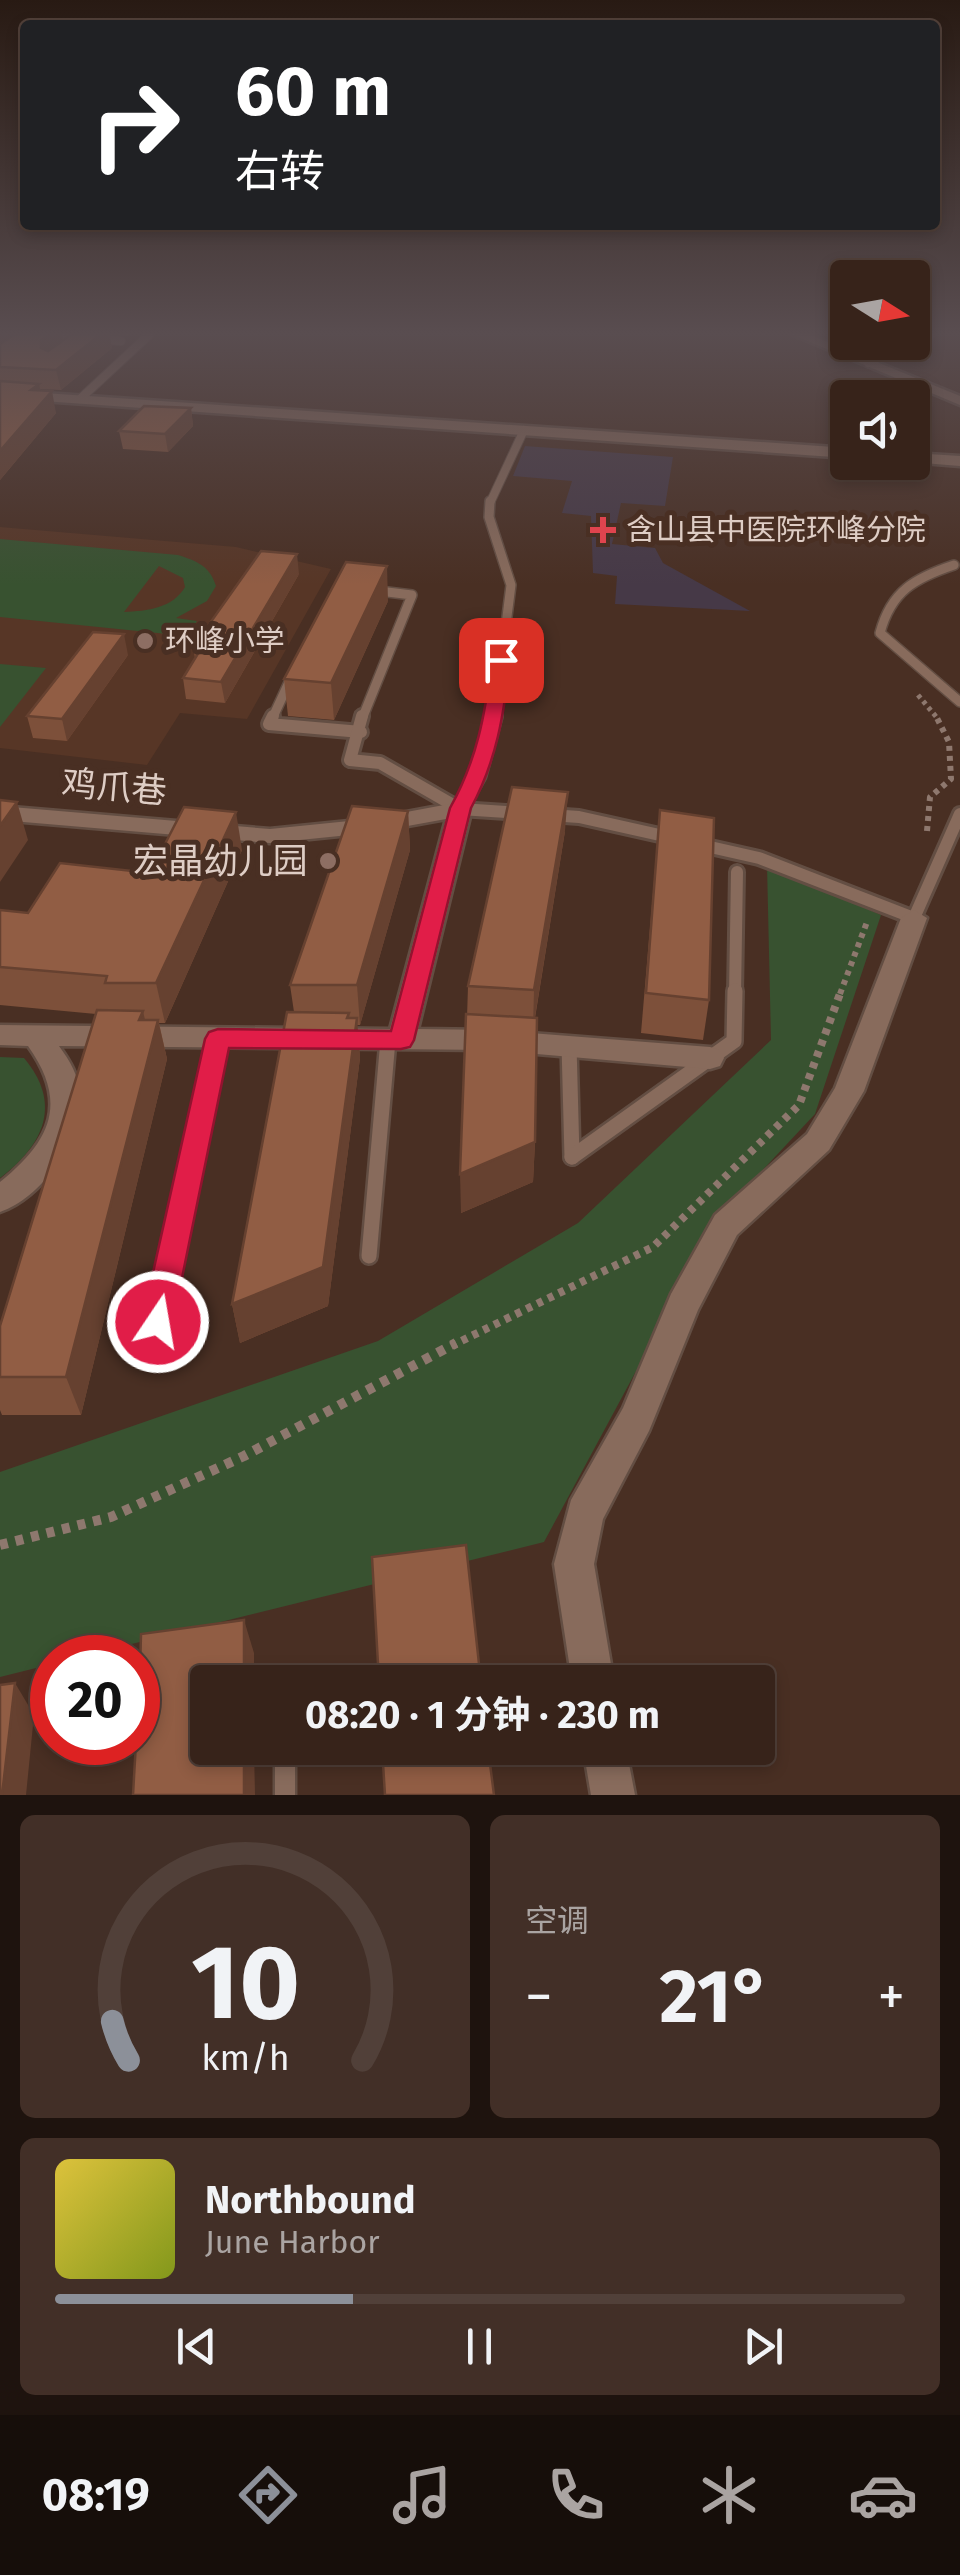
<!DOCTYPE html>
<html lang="zh">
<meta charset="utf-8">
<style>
:root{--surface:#37231a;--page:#422f27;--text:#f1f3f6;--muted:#aaa4a2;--line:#514039;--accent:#8c9099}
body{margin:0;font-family:"Fira Sans","Noto Sans SC",sans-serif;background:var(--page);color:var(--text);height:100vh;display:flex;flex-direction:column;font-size:38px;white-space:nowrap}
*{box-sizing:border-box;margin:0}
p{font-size:32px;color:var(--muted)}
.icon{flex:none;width:55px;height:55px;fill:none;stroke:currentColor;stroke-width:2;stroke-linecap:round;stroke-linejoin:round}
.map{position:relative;height:1795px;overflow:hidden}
.sheet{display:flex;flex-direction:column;gap:20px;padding:20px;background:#1e130e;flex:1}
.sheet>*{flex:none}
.top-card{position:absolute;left:20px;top:20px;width:920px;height:210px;border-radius:10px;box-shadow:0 5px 15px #0003,0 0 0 2px var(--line);background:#202124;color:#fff;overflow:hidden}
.needle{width:65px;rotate:101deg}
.fabs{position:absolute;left:830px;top:260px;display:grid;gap:20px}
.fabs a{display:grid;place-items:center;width:100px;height:100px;border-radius:10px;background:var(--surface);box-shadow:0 5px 15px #0003,0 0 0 2px var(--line);font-size:50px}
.speed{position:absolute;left:30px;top:1635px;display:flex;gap:20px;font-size:50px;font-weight:700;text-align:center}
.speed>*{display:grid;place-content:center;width:130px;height:130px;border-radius:50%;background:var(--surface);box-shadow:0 5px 15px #0003,0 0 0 2px var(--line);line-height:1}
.speed .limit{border:15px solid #d22;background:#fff;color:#111}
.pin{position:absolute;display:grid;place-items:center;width:85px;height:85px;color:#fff;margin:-42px;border-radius:20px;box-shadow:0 5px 15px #0006}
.me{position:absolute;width:110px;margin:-55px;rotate:12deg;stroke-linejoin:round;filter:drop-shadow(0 0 8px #0008)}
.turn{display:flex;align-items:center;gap:35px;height:210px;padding:0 50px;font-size:45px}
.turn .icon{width:130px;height:130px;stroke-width:2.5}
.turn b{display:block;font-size:70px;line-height:85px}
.big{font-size:75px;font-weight:700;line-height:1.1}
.sheet .card{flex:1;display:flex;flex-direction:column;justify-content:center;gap:15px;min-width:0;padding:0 35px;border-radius:15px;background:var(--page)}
.sheet .dial{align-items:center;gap:0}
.dial svg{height:260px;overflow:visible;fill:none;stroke:var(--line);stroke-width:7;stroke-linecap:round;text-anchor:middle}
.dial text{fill:var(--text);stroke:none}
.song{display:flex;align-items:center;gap:30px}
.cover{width:120px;height:120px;border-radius:15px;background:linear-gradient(135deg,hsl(50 70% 55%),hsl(70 70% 35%))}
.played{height:10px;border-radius:5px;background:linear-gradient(90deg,var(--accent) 35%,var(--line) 35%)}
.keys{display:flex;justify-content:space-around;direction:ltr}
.heat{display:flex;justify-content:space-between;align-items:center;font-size:55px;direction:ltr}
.sheet .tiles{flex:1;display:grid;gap:20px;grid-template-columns:1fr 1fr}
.card:last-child{grid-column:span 2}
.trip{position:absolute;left:190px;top:1665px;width:585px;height:100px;border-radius:10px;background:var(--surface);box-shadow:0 5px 15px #0003,0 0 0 2px var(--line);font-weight:700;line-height:100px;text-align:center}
.tabs{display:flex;height:160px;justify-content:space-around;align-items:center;background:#160e0a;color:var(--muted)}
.tabs .icon{width:70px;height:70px}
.tabs .selected{color:var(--accent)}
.tabs b{font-size:45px;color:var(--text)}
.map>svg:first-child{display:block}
</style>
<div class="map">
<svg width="960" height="1795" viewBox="0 0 960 1795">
<rect width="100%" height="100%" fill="#492f23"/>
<polygon fill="#573626" points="0,527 236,547 331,569 247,719 180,713 147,765 0,748"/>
<polygon fill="#463947" points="525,446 673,457 665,506 621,503 612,544 655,548 663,563 750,611 615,604 617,576 593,573 591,516 562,513 572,481 513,476"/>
<g fill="#385230" fill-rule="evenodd">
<path d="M0,539l178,16c19,6 32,11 38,31l-9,15 -31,17 21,3 -10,15 -187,-19zM159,566l24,12 2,9c-12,21 -38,24 -61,25z"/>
<polygon points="0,664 46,668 0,727"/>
<polygon points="767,865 881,915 815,1114 719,1217 544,1542 79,1657 52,1658 52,1664 0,1677 0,1472 378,1341 578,1223 771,1040"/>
<path d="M0,1057l24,1c38,45 21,86 -24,120z"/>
</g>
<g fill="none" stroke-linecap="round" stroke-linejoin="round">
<defs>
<g id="service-far4">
<polyline points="49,336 121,341"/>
<polyline points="868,363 931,334"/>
<polyline points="80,399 150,334"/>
<polyline points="490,503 524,430"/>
</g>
<g id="service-far3">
<polyline points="490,501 489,517 511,585 494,719"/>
<path d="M954,565c-39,13 -63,26 -74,68l80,69"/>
<polyline points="272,719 292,676"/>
<polyline points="362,719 412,595 371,590"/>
</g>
<g id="service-far2">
<polyline points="273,716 269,724 361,732"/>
<polyline points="362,716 350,760 380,763 460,809 520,813"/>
<polyline points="460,809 479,775 495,716"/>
<polyline points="550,815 579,817 673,838"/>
<polyline points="697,844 759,858 914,918 960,814"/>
<polyline points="735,994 737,872"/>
</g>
<g id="service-far1">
<polyline points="569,1045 572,1157"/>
<polyline points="572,1157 734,1041 735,991"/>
<polyline points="369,1256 388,1040"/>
<polyline points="158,1322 218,1039"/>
</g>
<polyline id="service" points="285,1748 285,1795"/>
<g id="minor">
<path d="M460,802l12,7 -54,220 73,1 219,17 10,3 4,8 -4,8 -10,3 -219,-19 -432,-4c11,15 20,30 21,49 2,45 -38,103 -80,117v-30c52,-42 68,-80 28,-136l-28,-1v-20l390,4 56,-210 -77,14 -99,10 -270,-23v-14l270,23 99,-10z"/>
<polygon points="914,910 927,918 864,1091 829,1150 737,1235 698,1310 649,1431 603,1519 594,1564 614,1682 572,1682 554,1564 571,1500 623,1408 671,1294 715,1215 807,1134 835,1088 901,918"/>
<polygon points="583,1748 626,1748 635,1795 591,1795"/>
</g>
<g id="secondary">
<polygon points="791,334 808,334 960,396 960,405"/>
<polygon points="0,390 848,448 848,458 0,398"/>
<polygon points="912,453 960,456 960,466 911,462"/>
</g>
</defs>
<use href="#service-far4" stroke="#634e43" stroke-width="10"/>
<use href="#service-far3" stroke="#634e43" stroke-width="12"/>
<use href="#service-far2" stroke="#634e43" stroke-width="18"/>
<use href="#service-far1" stroke="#634e43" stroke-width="20"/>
<use href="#service" stroke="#634e43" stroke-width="25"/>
<use href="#minor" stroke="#634e43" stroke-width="5"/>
<use href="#secondary" stroke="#634e43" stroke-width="5"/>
<polyline stroke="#8e786e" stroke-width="5" stroke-dasharray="4 4" stroke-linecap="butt" points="918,695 938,719"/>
<g stroke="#8e786e" stroke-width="6" stroke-dasharray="5 5" stroke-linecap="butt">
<polyline points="927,831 930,797 951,779 949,742 936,716"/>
<polyline points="840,994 867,922"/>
</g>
<polyline stroke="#8e786e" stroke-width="8" stroke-dasharray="6 6" stroke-linecap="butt" points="451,1346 653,1247 799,1105 841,991"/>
<polyline stroke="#8e786e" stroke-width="10" stroke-dasharray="8 8" stroke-linecap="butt" points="0,1545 111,1517 244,1456 456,1343"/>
<use href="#service-far4" stroke="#886b5c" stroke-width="8"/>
<use href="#service-far3" stroke="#886b5c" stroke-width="9"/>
<use href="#service-far2" stroke="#886b5c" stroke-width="12"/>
<use href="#service-far1" stroke="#886b5c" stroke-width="15"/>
<use href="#service" stroke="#886b5c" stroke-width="20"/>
<use href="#minor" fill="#886b5c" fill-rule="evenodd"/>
<use href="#secondary" fill="#886b5c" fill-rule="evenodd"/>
</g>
<g fill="#7d503a">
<polygon points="0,334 11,336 15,334 62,334 63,340 72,334 130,334 127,336 110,335 112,348 61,390 40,389 56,413 0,480"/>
<polygon points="191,408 193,426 168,452 123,449 119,431"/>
<polygon points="299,574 225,703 186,699 183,678 195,658 193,647"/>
<polygon points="388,601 334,720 288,716 284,679"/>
<polygon points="128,655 67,741 33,738 27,716"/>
<polygon points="660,810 709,1000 703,1040 641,1033"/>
<polygon points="408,811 410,850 360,1025 357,1025 360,1058 328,1306 240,1343 232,1304 294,1012 290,985"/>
<polygon points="565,831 535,1018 535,1142 533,1182 461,1213 468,986"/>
<polygon points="242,850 165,1023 159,1023 167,1059 81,1415 2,1415 0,1410 0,1326 96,1014 0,1005 0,910 28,913 150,873"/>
</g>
<g fill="#664130">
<polygon points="0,334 11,334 13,342 0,352"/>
<polygon points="49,334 62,334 64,345 45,360 41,348 41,340"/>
<polygon points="101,334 109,334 112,348 61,390 56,370"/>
<polygon points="39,384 43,402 52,391 56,413 0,480 0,451 31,390"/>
<polygon points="191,408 193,426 168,452 165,434"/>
<polygon points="297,554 299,574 225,703 221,682"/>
<polygon points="387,566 388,601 334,720 331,683"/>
<polygon points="124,634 128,655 67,741 62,719"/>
<polygon points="568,792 565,831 533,1029 534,990"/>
<polygon points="17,802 28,840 0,882 0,826"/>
<polygon points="408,811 410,850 360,1025 357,985"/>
<polygon points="236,812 242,850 165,1023 156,983"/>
<polygon points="143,1011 151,1046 158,1020 167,1059 81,1415 66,1377 139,1020"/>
<polygon points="349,1013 352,1052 357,1018 360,1058 328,1306 240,1343 232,1304"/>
<polygon points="535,1142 533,1182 461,1213 460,1174"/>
<polygon points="244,1620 254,1653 254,1682 244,1682"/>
<polygon points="15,1683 34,1715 26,1795 2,1795"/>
<polygon points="244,1748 254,1748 255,1795 244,1795"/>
</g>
<g fill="#915d44" stroke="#664130" stroke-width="2.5">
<polygon points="15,334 49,334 41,340 41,348 48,351 72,334 101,334 56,370 0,367 0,344"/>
<polygon points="0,381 39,384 31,390 52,391 0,451"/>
<polygon points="144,406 191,408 165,434 119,431"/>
<polygon points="261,551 297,554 221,682 183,678 202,647 193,647"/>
<polygon points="346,562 387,566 331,683 284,679"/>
<polygon points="93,632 124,634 62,719 27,716"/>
<polygon points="512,787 568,792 534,990 468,986"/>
<polygon points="0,800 17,802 0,826"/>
<polygon points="352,806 408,811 357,985 290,985"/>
<polygon points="184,807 236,812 156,983 105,983 107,976 0,967 0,910 28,913 60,863 150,873"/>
<polygon points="660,810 714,818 709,1000 646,993"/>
<polygon points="97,1010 143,1011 139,1020 158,1020 66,1377 0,1377 0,1326"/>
<polygon points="287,1012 349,1013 347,1018 357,1018 323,1267 232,1304"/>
<polygon points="466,1014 537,1018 535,1142 460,1174"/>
<polygon points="466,1545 481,1682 379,1682 372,1557"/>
<polygon points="244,1620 244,1682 208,1682 208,1748 244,1748 244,1795 133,1795 136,1742 138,1742 141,1634"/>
<polygon points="15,1683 2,1795 0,1795 0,1685"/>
<polygon points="382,1748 488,1748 494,1795 385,1795"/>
</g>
<linearGradient id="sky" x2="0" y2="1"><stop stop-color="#281a13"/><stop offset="0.57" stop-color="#594d50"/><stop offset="1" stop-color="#594d50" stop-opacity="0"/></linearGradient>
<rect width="960" height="585" fill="url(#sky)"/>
<path fill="#e11d48" stroke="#92132f" stroke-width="2.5" d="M501,655l9,5c-6,54 -13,100 -39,148l-57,232 -4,7 -9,2 -172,-1 -56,274 -4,10 -11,4 -11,-4 -5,-10 63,-283 4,-7 9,-3 173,2 59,-223c27,-48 35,-93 42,-148z"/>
<path fill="#e0444e" stroke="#492f23" stroke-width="4" d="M598 515h10v10h10v10h-10v10h-10v-10h-10v-10h10z"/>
<g fill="#8d6e63" stroke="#492f23" stroke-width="4">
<circle cx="145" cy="641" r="10"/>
<circle cx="328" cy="861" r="10"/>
</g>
<g text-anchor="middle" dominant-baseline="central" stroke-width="10" stroke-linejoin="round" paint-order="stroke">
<g font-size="30" fill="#decdc5" stroke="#492f23" text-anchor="start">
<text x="626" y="530">含山县中医院环峰分院</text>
<text x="165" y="641">环峰小学</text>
</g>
<g font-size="35" fill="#decdc5" stroke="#492f23">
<text transform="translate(114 787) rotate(5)">鸡爪巷</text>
</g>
<g font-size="35" fill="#decdc5" stroke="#492f23" text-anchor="end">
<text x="308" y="861">宏晶幼儿园</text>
</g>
</g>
</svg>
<div class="fabs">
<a><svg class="needle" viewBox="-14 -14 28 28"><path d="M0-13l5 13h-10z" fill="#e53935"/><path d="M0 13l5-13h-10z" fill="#aaa4a2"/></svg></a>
<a><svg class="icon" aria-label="sound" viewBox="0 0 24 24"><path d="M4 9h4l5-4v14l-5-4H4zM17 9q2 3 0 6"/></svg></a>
</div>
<div class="speed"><div class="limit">20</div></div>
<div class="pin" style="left:501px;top:660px;background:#d93025"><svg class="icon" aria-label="arrive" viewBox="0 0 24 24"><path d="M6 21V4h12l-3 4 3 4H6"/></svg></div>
<svg class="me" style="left:158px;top:1322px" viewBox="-20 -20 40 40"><circle r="17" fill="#e11d48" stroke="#fff" stroke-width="3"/><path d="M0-11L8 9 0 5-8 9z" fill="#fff"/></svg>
<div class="trip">08:20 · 1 分钟 · 230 m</div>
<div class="top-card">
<div class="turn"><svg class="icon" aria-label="right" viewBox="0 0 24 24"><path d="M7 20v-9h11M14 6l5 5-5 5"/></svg><div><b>60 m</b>右转</div></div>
</div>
</div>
<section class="sheet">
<div class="tiles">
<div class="card dial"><svg viewBox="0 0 100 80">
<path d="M14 69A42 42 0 1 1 86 69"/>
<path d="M14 69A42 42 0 0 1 9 57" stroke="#8c9099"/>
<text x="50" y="56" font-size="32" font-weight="700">10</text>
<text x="50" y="72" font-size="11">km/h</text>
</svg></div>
<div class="card"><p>空调</p>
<div class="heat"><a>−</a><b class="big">21°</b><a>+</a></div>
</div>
<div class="card">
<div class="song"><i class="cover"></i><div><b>Northbound</b><p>June Harbor</p></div></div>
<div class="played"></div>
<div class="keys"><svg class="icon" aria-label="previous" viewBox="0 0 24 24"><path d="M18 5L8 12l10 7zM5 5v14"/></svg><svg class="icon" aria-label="pause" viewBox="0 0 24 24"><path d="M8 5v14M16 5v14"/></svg><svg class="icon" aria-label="next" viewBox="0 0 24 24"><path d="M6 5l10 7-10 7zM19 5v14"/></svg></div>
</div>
</div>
</section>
<nav class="tabs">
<b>08:19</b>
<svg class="icon selected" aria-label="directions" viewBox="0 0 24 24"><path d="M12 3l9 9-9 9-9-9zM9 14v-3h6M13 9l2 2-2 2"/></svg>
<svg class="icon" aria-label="music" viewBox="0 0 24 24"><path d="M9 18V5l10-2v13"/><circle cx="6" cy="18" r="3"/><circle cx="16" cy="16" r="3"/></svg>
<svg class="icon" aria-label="phone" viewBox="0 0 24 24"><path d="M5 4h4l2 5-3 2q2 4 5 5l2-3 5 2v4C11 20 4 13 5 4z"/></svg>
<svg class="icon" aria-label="climate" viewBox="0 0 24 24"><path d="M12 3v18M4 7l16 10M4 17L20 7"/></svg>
<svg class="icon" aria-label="car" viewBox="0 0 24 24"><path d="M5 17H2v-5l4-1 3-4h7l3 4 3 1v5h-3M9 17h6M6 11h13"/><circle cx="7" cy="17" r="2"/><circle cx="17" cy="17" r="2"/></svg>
</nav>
